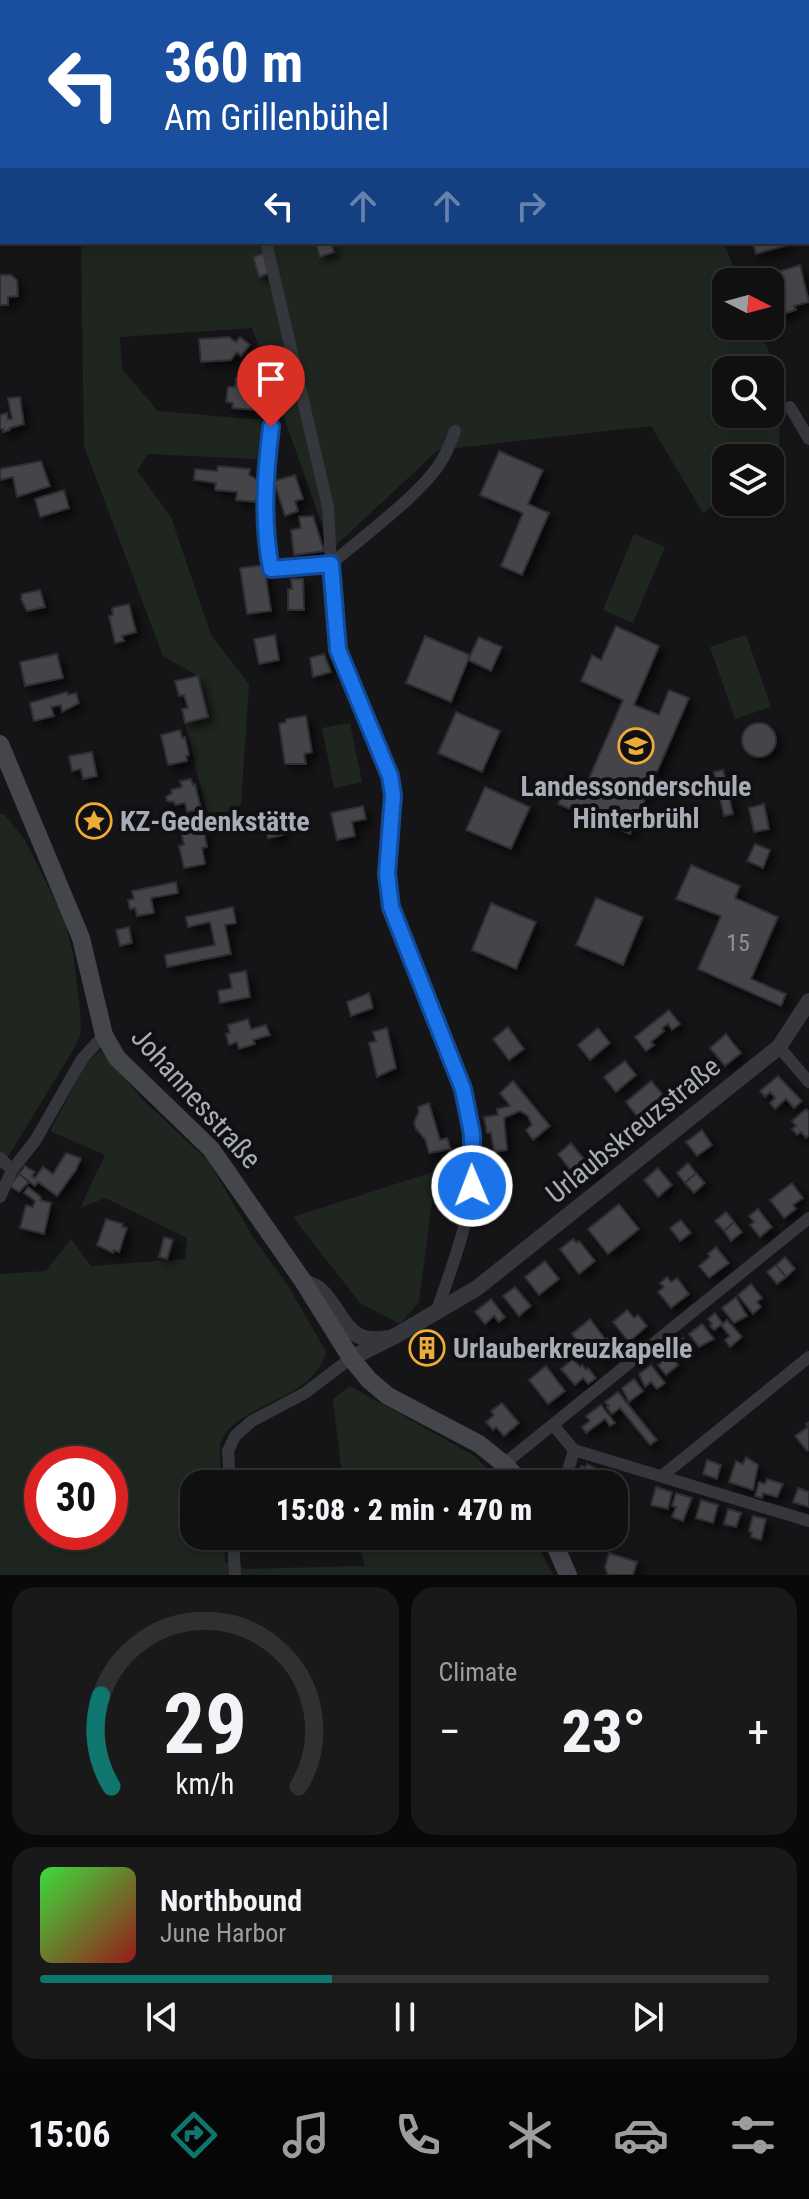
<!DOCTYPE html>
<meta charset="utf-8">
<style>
:root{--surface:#101011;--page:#19191a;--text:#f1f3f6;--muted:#9c9d9f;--line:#303031;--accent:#0f766e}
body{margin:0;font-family:"Roboto Condensed",sans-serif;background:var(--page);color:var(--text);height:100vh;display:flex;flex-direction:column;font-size:30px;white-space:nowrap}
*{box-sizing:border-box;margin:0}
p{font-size:26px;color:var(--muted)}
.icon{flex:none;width:44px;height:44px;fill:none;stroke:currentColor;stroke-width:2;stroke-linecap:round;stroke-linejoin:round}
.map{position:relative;height:1575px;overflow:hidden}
.drawer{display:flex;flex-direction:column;gap:12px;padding:12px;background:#090909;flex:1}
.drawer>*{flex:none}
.hud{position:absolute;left:0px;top:0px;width:810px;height:244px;box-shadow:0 4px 12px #0003,0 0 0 2px var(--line);background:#1a4fa0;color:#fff;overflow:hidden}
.needle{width:52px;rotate:96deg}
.fabs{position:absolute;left:712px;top:268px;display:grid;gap:16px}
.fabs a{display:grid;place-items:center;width:72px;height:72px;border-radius:16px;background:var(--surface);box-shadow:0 4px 12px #0003,0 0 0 2px var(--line);font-size:40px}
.speed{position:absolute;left:24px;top:1446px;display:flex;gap:16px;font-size:40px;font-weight:700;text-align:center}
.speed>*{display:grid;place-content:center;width:104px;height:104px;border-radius:50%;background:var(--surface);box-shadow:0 4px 12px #0003,0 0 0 2px var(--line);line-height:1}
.speed .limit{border:12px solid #d22;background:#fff;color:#111}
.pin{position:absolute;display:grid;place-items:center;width:68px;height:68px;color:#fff;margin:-82px -34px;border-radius:50% 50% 50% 0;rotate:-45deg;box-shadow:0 0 8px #0007}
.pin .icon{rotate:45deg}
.me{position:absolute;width:88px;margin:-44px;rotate:359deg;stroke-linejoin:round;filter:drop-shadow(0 0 6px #0008)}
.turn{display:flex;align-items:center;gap:28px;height:168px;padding:0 32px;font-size:36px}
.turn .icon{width:104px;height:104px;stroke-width:2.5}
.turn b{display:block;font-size:56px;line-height:68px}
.lanes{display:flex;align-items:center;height:76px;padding:0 32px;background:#0003;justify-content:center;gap:40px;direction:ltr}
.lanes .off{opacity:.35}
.big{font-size:60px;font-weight:800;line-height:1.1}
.drawer .widget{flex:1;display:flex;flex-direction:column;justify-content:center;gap:12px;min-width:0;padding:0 28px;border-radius:24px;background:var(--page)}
.drawer .dial{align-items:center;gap:0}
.dial svg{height:208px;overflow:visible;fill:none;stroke:var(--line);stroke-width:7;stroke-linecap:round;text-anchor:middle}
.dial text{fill:var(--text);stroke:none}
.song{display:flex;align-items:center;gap:24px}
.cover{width:96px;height:96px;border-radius:12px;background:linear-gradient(135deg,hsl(120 70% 55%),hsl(0 70% 35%))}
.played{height:8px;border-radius:4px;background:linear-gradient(90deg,var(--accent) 40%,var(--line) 40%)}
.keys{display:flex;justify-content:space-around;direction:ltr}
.heat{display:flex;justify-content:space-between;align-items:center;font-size:44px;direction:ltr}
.drawer .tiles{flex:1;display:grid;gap:12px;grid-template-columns:1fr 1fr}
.widget:last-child{grid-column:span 2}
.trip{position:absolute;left:180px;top:1470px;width:448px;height:80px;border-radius:24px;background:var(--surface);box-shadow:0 4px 12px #0003,0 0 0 2px var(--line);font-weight:800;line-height:80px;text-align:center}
.tabs{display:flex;height:128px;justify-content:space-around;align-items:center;background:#060607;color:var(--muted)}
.tabs .icon{width:56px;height:56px}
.tabs .current{color:var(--accent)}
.tabs b{font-size:36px;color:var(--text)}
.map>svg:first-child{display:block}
</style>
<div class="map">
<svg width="809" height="1575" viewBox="0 0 809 1575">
<defs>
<filter id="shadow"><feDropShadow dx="5.5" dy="5.5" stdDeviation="4" flood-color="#0009"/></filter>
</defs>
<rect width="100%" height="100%" fill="#151517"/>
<g fill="#1f2620" fill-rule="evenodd">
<polygon points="48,0 396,0 398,2 50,2"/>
<path d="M81,242h642l17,40h-14v44h32l22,52 -1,75 -9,7 -44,-2v37l-23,18 -52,-87 -213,24 -107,100 -79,-222 -132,9 2,32 36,42 103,9 -4,39 -109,-5 -11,17 34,46 40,118 38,49 -8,121 -32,17 -24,-99 23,-6 -10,-41 -35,-20 -79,-210zM726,370h44v44h-44z"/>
<polygon points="634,534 665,547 633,623 603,610"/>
<polygon points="746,635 771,707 735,719 710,647"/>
<polygon points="350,723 362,782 334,788 322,728"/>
<polygon points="0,814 4,814 25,840 64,919 73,953 80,1010 81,1032 76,1045 0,1170"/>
<path d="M101,1050l40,48 68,64 44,75 36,50 37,65c-10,41 -64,48 -94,74 -4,4 -9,9 -11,15 -3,12 1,31 1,43h-28v52h30l1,26 21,7 119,-3 -8,-30h176l20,39h-553v-301l46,-3 25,-32 20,27 94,-7 2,-21 -82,-40 -25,10 25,-53 -55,-24 36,-68zM42,1464h68v68h-68z"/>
<polygon points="436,1171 419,1302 400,1324 360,1303 293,1217"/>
<polygon points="350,1386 473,1455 503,1484 343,1484 333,1399"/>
</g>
<g fill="#44454a" stroke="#2f2f33" stroke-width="2" filter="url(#shadow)">
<polygon points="315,242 331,242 334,252 320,257"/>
<polygon points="758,242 786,242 787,245 756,254 753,244"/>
<polygon points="264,253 270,273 259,277 253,257"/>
<polygon points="800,265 809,302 794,306 796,310 777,316 771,295 784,291 778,272"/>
<polygon points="0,275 11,275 17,280 18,296 8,297 8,305 0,305"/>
<polygon points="229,337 236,342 240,337 250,345 241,356 237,352 231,360 201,362 199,339"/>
<polygon points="262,368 270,400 259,399 258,410 232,408 233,403 226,402 228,387 235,387 236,378 253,380 254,369"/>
<polygon points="20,397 24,424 10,428 10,430 3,432 3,429 0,429 0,415 7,413 8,419 12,419 8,398"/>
<polygon points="499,451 543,470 528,504 549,513 522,575 501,566 523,513 480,495"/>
<polygon points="41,461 50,486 17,497 13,477 0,480 0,469"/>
<polygon points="218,466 250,469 249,475 258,480 256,502 236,500 237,492 215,490 216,483 194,480 195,469 217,471"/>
<polygon points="295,475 303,499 295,501 298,511 285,516 274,481"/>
<polygon points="64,490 69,508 40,517 35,499"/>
<polygon points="313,516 324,551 294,555 291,530 301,528 299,517"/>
<polygon points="264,565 271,611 247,614 240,568"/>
<polygon points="291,579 303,579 304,610 288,610 288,589 292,589"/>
<polygon points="40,590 45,607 27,611 21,599 22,594"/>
<polygon points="129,604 136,632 122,636 124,641 115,643 109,616 113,615 112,608"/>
<polygon points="616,626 659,646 634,705 659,715 669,690 689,698 630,834 558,804 570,776 587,783 623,700 581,681 592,655 601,660"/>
<polygon points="275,635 279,660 259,664 254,639"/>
<polygon points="425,636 470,655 451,702 406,683"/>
<polygon points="479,637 502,647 491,671 468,660"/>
<polygon points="57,654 63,678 25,686 20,662"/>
<polygon points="324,654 331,672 313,677 310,658"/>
<polygon points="198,676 208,717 185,723 182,709 188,708 184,695 179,696 175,681"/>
<polygon points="67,692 68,695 76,693 79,703 62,712 61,705 51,707 54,716 34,721 30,703"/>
<polygon points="456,712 500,731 482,772 438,753"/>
<polygon points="306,716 312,752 304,754 306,764 285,764 279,724 286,722 286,719"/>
<circle cx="759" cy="740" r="17"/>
<polygon points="180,730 182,738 185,737 189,755 186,756 187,761 168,765 161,735"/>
<polygon points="92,752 97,776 83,779 81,769 72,771 69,756"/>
<polygon points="723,770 733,814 724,816 714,772"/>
<polygon points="191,779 193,785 195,784 201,809 187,812 185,803 175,805 174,802 167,801 166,797 172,793 171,790 182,787 180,781"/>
<polygon points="485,787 530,807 511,849 466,830"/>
<polygon points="764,804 769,829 754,832 749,808"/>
<polygon points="363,806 366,819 352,822 355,836 337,840 331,813"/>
<polygon points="280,815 283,835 268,838 265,822 269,822 268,817"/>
<polygon points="203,827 207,847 202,848 205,864 184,868 179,846 184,845 181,832"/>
<polygon points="755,844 770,850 763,868 747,861"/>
<polygon points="691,865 740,886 735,898 778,917 751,979 786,994 781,1006 698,969 721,916 676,899"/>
<polygon points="176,882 178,893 151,898 154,913 137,916 135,908 130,909 128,900 134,899 132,891"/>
<polygon points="596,898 643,917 623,965 576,945"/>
<polygon points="491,903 536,922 516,969 472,950"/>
<polygon points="233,907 236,923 225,925 231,954 167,967 165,955 215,945 210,922 188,927 186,917"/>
<polygon points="129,927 132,943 120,946 116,930"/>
<polygon points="246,971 250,997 220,1003 218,991 232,988 229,974"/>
<polygon points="369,993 373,1008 351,1016 347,1002"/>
<polygon points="669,1010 680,1024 672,1030 668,1024 662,1028 664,1031 651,1042 654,1045 646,1051 635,1037"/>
<polygon points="248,1019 251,1029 266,1025 270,1035 253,1040 255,1044 239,1049 237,1042 229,1045 226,1034 230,1033 228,1025"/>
<polygon points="508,1027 524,1049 509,1060 493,1039"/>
<polygon points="387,1028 396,1068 377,1077 369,1043 376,1041 373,1032"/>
<polygon points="598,1028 610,1043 590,1060 578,1045"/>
<polygon points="726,1034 741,1053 725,1066 710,1048"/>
<polygon points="625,1061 636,1075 616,1092 604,1077"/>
<polygon points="778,1076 802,1101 794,1108 786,1099 775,1109 770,1103 775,1098 770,1092 765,1097 760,1091"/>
<polygon points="513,1081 550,1126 533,1140 526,1130 532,1125 528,1116 520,1111 504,1118 507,1150 494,1152 491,1133 487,1133 484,1117 498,1115 497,1109 510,1106 500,1093"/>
<polygon points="651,1081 665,1097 639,1119 626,1102"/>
<polygon points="429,1103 440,1140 447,1138 451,1149 429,1153 425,1139 416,1129 414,1122 419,1112 418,1107"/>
<polygon points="806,1109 809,1112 809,1135 806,1138 801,1132 797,1135 792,1129 796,1126 792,1121"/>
<polygon points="702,1130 712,1145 697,1156 686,1142"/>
<polygon points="571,1143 588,1164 591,1162 599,1171 590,1179 584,1171 576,1177 558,1154"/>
<polygon points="66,1153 81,1158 76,1170 57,1196 38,1182 35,1186 19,1174 25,1166 35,1172 32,1176 35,1178 43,1167 53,1174"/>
<polygon points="688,1163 696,1173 685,1183 677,1173"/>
<polygon points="658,1168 672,1185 658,1197 644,1180"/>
<polygon points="696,1173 705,1183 694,1193 685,1183"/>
<polygon points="19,1174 29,1182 19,1192 10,1186"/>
<polygon points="792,1183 803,1198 793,1205 796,1209 784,1218 770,1200"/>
<polygon points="28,1187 41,1197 40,1200 51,1203 44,1234 20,1228 26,1205 33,1207 35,1201 24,1193"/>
<polygon points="619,1204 639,1229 608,1254 588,1229"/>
<polygon points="758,1209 772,1227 760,1237 750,1225 754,1222 749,1216"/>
<polygon points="726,1212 734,1222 724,1231 715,1221"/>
<polygon points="106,1219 123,1224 122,1227 127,1228 119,1252 114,1250 113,1253 97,1245"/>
<polygon points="681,1220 691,1233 680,1241 670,1228"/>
<polygon points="734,1222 742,1232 731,1241 724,1231"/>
<polygon points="164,1237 173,1240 167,1259 159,1257"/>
<polygon points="573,1239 577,1243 579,1241 595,1261 579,1274 560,1249"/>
<polygon points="716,1247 729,1263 709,1278 699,1266 710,1257 708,1254"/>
<polygon points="785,1257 795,1269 786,1277 776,1265"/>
<polygon points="545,1261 559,1279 539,1295 525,1277"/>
<polygon points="776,1265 786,1277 777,1284 767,1272"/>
<polygon points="667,1277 671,1282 677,1278 689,1294 671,1308 658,1292 664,1287 660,1283"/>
<polygon points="751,1284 762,1298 757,1302 761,1307 753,1314 738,1295"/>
<polygon points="515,1287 531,1306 519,1316 503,1296"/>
<polygon points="736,1297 747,1316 734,1323 722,1308"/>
<polygon points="491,1299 505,1317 499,1322 494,1316 485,1324 475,1312"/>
<polygon points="627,1310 634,1318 638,1315 647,1326 629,1342 613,1322"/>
<polygon points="715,1313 723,1324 727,1320 742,1337 730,1347 725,1340 730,1336 721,1325 714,1330 710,1326 712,1324 708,1319"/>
<polygon points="590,1319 606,1340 608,1338 617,1349 602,1361 585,1340 580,1344 572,1334"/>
<polygon points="702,1324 714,1339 699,1347 689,1334"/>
<polygon points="683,1338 693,1350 682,1359 675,1345"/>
<polygon points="668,1351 678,1365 666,1375 658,1365 661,1363 658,1359"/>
<polygon points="573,1359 580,1367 582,1365 586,1370 588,1368 596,1378 588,1384 583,1378 575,1385 561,1369"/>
<polygon points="651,1365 665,1383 657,1389 651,1382 645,1387 639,1374"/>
<polygon points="546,1366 565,1391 548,1404 529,1380"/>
<polygon points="634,1379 643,1391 629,1402 622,1388"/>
<polygon points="618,1392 657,1440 650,1445 620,1408 612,1414 607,1407 609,1406 605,1402"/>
<polygon points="502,1403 519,1423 504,1436 496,1427 493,1430 486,1422 494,1415 491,1411"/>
<polygon points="601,1405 615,1423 610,1426 605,1419 586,1433 582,1427 590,1421 586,1416"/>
<polygon points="809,1422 809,1450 807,1451 795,1436 808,1427 806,1424"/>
<polygon points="746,1457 758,1465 753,1490 729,1482 736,1461 743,1464"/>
<polygon points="707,1460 721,1465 717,1479 703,1474"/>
<polygon points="587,1464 601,1471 599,1480 609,1484 577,1483 581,1466 586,1467"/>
<polygon points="767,1479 783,1484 777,1497 763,1493 762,1498 755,1496 759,1482 765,1484"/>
<polygon points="656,1487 672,1492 668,1509 651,1505"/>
<polygon points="798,1488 809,1492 809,1507 793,1502"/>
<polygon points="676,1493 692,1498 683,1521 672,1517 676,1507 672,1506"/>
<polygon points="701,1500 718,1505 713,1523 696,1518"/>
<polygon points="728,1509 741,1513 736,1527 724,1524"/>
<polygon points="753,1516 766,1519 761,1540 751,1537 752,1532 749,1531"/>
<polygon points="609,1553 637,1562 633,1575 608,1575 605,1567"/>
</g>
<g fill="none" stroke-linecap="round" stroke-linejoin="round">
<g stroke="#36373c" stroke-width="12">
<polyline points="717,0 717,2"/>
<polyline points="808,125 809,125"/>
<path d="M266,242l62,265 3,57 -60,5c-9,-48 -6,-93 0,-142"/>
<polyline points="790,407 809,439"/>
<polyline points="779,1047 809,1082"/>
<polyline points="0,1158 12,1170"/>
<polyline points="0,1197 12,1170 35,1141 82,1059 104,1035"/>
<path d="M437,1311c13,-40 30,-82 35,-124 11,-87 -48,-200 -81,-280l-4,-33 6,-79 -3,-19 -52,-126 -7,-86c31,-27 92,-71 111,-104 6,-9 9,-20 13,-29"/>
<polyline points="554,1426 574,1450 809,1521"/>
<polyline points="504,1464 809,1218"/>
<polyline points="662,1476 809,1357"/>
<polyline points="230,1484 228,1451 235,1436 252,1421 305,1393 351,1358"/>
<polyline points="564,1484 574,1450"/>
<polyline points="233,1536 235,1575"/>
</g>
<g stroke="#36373c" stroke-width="16">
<path d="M303,1281c5,3 13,5 17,9 23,20 24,57 67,48"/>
<polyline points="351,1358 397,1335 477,1288 779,1047 809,1001"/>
</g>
<g stroke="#44464c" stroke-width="18">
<polyline points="0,744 81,938 104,1035 117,1058 211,1149 303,1281 351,1358 369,1380 388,1396 479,1444 504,1464 523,1484"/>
<polyline points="551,1536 568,1575"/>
</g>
</g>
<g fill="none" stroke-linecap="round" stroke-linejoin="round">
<defs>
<path id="route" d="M271,427c-6,48 -9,94 0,142l60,-5 7,86 52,126 3,19 -6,79 4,33 72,182 9,45v52"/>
</defs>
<use href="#route" stroke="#114b97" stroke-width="20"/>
<use href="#route" stroke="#1a73e8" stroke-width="14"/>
</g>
<defs>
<symbol id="school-ring" viewBox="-11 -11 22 22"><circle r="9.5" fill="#101012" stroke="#edab37" stroke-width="1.5"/><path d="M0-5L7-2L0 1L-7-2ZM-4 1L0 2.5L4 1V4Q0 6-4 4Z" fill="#edab37"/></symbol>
<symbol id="sight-ring" viewBox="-11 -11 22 22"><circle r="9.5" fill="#101012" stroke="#edab37" stroke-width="1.5"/><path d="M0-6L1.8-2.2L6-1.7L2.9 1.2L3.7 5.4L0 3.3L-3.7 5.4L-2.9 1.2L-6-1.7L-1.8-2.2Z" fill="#edab37"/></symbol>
<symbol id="building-ring" viewBox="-11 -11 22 22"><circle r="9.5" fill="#101012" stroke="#edab37" stroke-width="1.5"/><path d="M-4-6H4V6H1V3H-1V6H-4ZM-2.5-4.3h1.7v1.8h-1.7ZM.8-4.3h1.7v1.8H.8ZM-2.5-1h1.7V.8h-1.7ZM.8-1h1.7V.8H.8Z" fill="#edab37"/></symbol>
</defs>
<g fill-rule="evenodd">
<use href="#school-ring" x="616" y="726" width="40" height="40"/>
<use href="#sight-ring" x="74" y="801" width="40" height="40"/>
<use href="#building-ring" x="407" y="1328" width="40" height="40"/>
</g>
<g text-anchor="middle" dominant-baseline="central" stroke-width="8" stroke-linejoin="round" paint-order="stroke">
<g font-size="24" fill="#8e929b">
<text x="738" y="943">15</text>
</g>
<g font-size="28" font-weight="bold" fill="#a7acb6" stroke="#101012" text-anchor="start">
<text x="636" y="786" text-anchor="middle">Landessonderschule<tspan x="636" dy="32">Hinterbrühl</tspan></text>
<text x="120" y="821">KZ-Gedenkstätte</text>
<text x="453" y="1348">Urlauberkreuzkapelle</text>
</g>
<g font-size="28" fill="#a7acb6" stroke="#101012">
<text transform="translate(196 1098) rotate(48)">Johannesstraße</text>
<text transform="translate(633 1130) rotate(-39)">Urlaubskreuzstraße</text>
</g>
</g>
</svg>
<div class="fabs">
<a><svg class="needle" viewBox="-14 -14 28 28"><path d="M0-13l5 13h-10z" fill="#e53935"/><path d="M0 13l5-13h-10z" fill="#9c9d9f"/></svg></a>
<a><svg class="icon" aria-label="search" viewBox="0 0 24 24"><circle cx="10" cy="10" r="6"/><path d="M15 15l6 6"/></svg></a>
<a><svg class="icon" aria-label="layers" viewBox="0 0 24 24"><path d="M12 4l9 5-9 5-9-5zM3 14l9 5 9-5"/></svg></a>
</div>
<div class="speed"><div class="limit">30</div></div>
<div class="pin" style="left:271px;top:427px;background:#d93025"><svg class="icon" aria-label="arrive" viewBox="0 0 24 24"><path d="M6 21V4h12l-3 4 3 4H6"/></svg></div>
<svg class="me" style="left:472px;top:1186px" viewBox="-20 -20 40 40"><circle r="17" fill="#1a73e8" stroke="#fff" stroke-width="3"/><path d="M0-11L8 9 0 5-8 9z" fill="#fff"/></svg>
<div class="trip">15:08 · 2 min · 470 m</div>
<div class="hud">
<div class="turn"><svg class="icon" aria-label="left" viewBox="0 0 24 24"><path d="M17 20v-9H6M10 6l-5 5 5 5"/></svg><div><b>360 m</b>Am Grillenbühel</div></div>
<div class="lanes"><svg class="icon" aria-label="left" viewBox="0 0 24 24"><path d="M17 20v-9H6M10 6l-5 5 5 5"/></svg><svg class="icon off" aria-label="ahead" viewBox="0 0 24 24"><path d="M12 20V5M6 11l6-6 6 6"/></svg><svg class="icon off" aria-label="ahead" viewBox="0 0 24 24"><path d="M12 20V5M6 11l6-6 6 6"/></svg><svg class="icon off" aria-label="right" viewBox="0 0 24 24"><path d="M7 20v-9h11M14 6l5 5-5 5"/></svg></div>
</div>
</div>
<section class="drawer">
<div class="tiles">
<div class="widget dial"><svg viewBox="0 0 100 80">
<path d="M14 69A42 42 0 1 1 86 69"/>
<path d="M14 69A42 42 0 0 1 10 34" stroke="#0f766e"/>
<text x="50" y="56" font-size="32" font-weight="700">29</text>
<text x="50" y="72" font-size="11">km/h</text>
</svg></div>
<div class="widget"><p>Climate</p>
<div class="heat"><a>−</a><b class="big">23°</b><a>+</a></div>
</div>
<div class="widget">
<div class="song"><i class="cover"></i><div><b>Northbound</b><p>June Harbor</p></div></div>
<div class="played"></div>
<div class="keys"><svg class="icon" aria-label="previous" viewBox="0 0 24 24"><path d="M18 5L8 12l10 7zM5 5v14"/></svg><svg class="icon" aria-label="pause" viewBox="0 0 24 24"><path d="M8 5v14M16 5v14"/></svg><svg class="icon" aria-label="next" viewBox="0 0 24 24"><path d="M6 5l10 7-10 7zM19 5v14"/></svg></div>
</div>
</div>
</section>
<nav class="tabs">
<b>15:06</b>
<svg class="icon current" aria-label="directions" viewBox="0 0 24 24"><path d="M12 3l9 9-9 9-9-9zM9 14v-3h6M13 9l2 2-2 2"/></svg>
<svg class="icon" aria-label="music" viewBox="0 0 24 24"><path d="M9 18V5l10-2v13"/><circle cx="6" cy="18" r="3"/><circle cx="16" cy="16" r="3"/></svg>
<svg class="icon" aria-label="phone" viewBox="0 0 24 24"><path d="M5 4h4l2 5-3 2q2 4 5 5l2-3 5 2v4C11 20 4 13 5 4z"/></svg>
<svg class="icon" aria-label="climate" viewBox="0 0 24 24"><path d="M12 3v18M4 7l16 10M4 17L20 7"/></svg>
<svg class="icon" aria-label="car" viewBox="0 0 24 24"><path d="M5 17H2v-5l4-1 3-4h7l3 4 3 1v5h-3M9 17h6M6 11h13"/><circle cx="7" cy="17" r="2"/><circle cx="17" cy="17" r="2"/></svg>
<svg class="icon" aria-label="filters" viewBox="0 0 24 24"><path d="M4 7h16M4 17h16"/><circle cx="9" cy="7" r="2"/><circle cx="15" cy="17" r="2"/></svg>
</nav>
